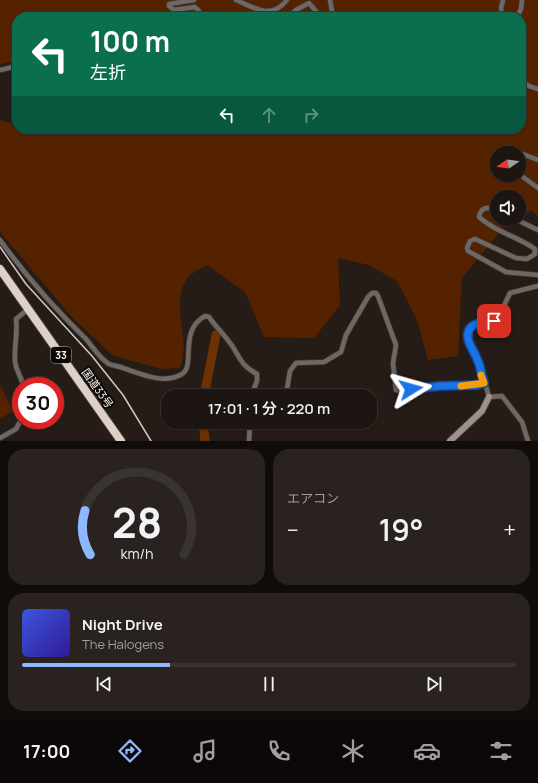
<!DOCTYPE html>
<html lang="ja">
<meta charset="utf-8">
<style>
:root{--surface:#1c1511;--page:#29221f;--text:#f1f3f6;--muted:#a09f9f;--line:#3a3431;--accent:#8eb8fd}
body{margin:0;font-family:Manrope,"Noto Sans JP",sans-serif;background:var(--page);color:var(--text);height:100vh;display:flex;flex-direction:column;font-size:15px;white-space:nowrap}
*{box-sizing:border-box;margin:0}
p{font-size:13px;color:var(--muted)}
.icon{flex:none;width:22px;height:22px;fill:none;stroke:currentColor;stroke-width:2;stroke-linecap:round;stroke-linejoin:round}
.map{position:relative;height:441px;overflow:hidden}
.sheet{display:flex;flex-direction:column;gap:8px;padding:8px;background:#0f0c09;flex:1}
.sheet>*{flex:none}
.banner{position:absolute;left:12px;top:12px;width:514px;height:122px;border-radius:16px;box-shadow:0 1px 3px #0004,0 0 0 1px var(--line);background:#0b6e4f;color:#fff;overflow:hidden}
.needle{width:26px;rotate:257deg}
.tools{position:absolute;left:490px;top:146px;display:grid;gap:8px}
.tools a{display:grid;place-items:center;width:36px;height:36px;border-radius:50%;background:var(--surface);box-shadow:0 1px 3px #0004,0 0 0 1px var(--line);font-size:20px}
.speed{position:absolute;left:12px;top:377px;display:flex;gap:8px;font-size:20px;font-weight:700;text-align:center}
.speed>*{display:grid;place-content:center;width:52px;height:52px;border-radius:50%;background:var(--surface);box-shadow:0 1px 3px #0004,0 0 0 1px var(--line);line-height:1}
.speed .limit{border:6px solid #d22;background:#fff;color:#111}
.pin{position:absolute;display:grid;place-items:center;width:34px;height:34px;color:#fff;margin:-17px;border-radius:8px;box-shadow:0 2px 6px #0006}
.me{position:absolute;width:44px;margin:-22px;rotate:82deg;stroke-linejoin:round;filter:drop-shadow(0 0 3px #0008)}
.turn{display:flex;align-items:center;gap:14px;height:84px;padding:0 12px;font-size:18px}
.turn .icon{width:52px;height:52px;stroke-width:2.5}
.turn b{display:block;font-size:28px;line-height:34px}
.lanes{display:flex;align-items:center;height:38px;padding:0 12px;background:#0003;justify-content:center;gap:20px;direction:ltr}
.lanes .off{opacity:.35}
.big{font-size:30px;font-weight:600;line-height:1.1}
.sheet .widget{flex:1;display:flex;flex-direction:column;justify-content:center;gap:6px;min-width:0;padding:0 14px;border-radius:16px;background:var(--page)}
.sheet .dial{align-items:center;gap:0}
.dial svg{height:104px;overflow:visible;fill:none;stroke:var(--line);stroke-width:7;stroke-linecap:round;text-anchor:middle}
.dial text{fill:var(--text);stroke:none}
.song{display:flex;align-items:center;gap:12px}
.cover{width:48px;height:48px;border-radius:6px;background:linear-gradient(135deg,hsl(230 70% 55%),hsl(250 70% 35%))}
.played{height:4px;border-radius:2px;background:linear-gradient(90deg,var(--accent) 30%,var(--line) 30%)}
.keys{display:flex;justify-content:space-around;direction:ltr}
.heat{display:flex;justify-content:space-between;align-items:center;font-size:22px;direction:ltr}
.sheet .tiles{flex:1;display:grid;gap:8px;grid-template-columns:1fr 1fr}
.widget:last-child{grid-column:span 2}
.trip{position:absolute;left:161px;top:389px;width:216px;height:40px;border-radius:16px;background:var(--surface);box-shadow:0 1px 3px #0004,0 0 0 1px var(--line);font-weight:600;line-height:40px;text-align:center}
.tab-bar{display:flex;height:64px;justify-content:space-around;align-items:center;background:#0b0807;color:var(--muted)}
.tab-bar .icon{width:28px;height:28px}
.tab-bar .current{color:var(--accent)}
.tab-bar b{font-size:18px;color:var(--text)}
.map>svg:first-child{display:block}
</style>
<div class="map">
<svg width="538" height="441" viewBox="0 0 538 441">
<rect width="100%" height="100%" fill="#261c17"/>
<g fill="#520" fill-rule="evenodd">
<path d="M0,0h538v218l-6,-8 -13,8v-21h-22v22h20l-14,9 -41,50 -4,78 -30,4 -11,-40 -20,-39 -28,-16 -31,-7 2,47 -26,33 -50,-1 -19,-45 -38,-27c-6,4 -17,8 -20,14 -18,26 5,61 -7,89l-19,1 -49,-14 -41,-39 -71,-84v-112l17,5v4h504v-112h-427l-8,-6 -4,6h-65v44l-17,3zM497,153h22v22h-22z"/>
<polygon points="0,385 13,411 0,419"/>
</g>
<g fill="none" stroke-linecap="round" stroke-linejoin="round">
<g stroke="#6e3104" stroke-width="9">
<polyline points="204,396 216,335"/>
<polyline points="203,422 205,441"/>
</g>
<defs>
<g id="street">
<path d="M236,0c19,8 35,20 51,0"/>
<polyline points="330,0 333,17"/>
<polyline points="186,17 198,15 199,11 195,7 174,10 169,6 169,4 194,0"/>
<polyline points="257,17 262,11"/>
<polyline points="288,17 296,10 309,3 321,17"/>
<polyline points="502,17 501,8 503,0"/>
<polyline points="517,17 521,9 522,0"/>
<polyline points="0,70 17,66"/>
<polyline points="521,80 529,86 538,89"/>
<polyline points="506,153 512,150 538,160"/>
<polyline points="519,174 538,188"/>
<path d="M497,210c-9,-3 -16,-4 -18,7 16,15 38,19 56,32v5l-8,5 -11,-1 -41,-19 -5,2 -3,7 1,3 38,21 32,3"/>
<polyline points="515,219 538,230"/>
<path d="M0,240c26,36 54,68 86,99 7,8 13,19 23,25 4,2 10,2 14,4 18,6 41,17 59,6 14,-8 -4,-43 23,-58l4,1c6,9 12,14 18,22 13,15 10,24 30,35v7l-6,15"/>
<path d="M23,386c-1,-9 -8,-16 -8,-26 -1,-14 3,-27 1,-41l11,-9"/>
<polyline points="277,396 287,389 290,371 296,363 324,362 341,352 346,335 368,297 372,293 376,293 378,296 396,345 393,363 396,390 401,391 422,387 477,385 484,383"/>
<polyline points="0,438 16,429 21,420"/>
<polyline points="249,441 250,422"/>
<path d="M528,441l-6,-19 -20,-26 -13,1c-3,-12 -7,-24 -11,-36 -3,-11 -19,-27 -5,-36 8,-6 17,-2 24,-5l13,-27 28,-7"/>
</g>
<polyline id="secondary" points="450,441 482,411 489,397"/>
<polyline id="highway" points="0,269 121,441"/>
</defs>
<use href="#street" stroke="#3f3631" stroke-width="6"/>
<use href="#secondary" stroke="#3f3631" stroke-width="8"/>
<use href="#highway" stroke="#3f3631" stroke-width="10"/>
<use href="#street" stroke="#6e6865" stroke-width="4.5"/>
<use href="#secondary" stroke="#9b928e" stroke-width="6"/>
<use href="#highway" stroke="#ded0c9" stroke-width="8"/>
<polyline stroke="#d1c9c5" stroke-width="1.5" points="0,247 26,284 92,356 123,395 151,441"/>
</g>
<g fill="none" stroke-linecap="round" stroke-linejoin="round">
<defs>
<path id="route" d="M411,389l29,-3 37,-1 7,-2c-3,-8 -3,-17 -7,-24 -2,-6 -6,-11 -8,-17 -6,-18 12,-21 25,-21"/>
</defs>
<use href="#route" stroke="#114b97" stroke-width="10"/>
<use href="#route" stroke="#1a73e8" stroke-width="7"/>
<polyline stroke="#f59e0b" stroke-width="7" points="461,386 484,383 481,375"/>
</g>
<g text-anchor="middle" dominant-baseline="central" stroke-width="4" stroke-linejoin="round" paint-order="stroke">
<rect fill="#0c0806" stroke="#b2aca8" stroke-width="1" x="51" y="347" width="20" height="16" rx="3"/>
<g font-size="10" font-weight="bold" fill="#f9f2ee">
<text x="61" y="355">33</text>
</g>
<g font-size="11" fill="#f9f2ee" stroke="#0c0806">
<text transform="translate(98 388) rotate(55)">国道33号</text>
</g>
</g>
</svg>
<div class="tools">
<a><svg class="needle" viewBox="-14 -14 28 28"><path d="M0-13l5 13h-10z" fill="#e53935"/><path d="M0 13l5-13h-10z" fill="#a09f9f"/></svg></a>
<a><svg class="icon" aria-label="sound" viewBox="0 0 24 24"><path d="M4 9h4l5-4v14l-5-4H4zM17 9q2 3 0 6"/></svg></a>
</div>
<div class="speed"><div class="limit">30</div></div>
<div class="pin" style="left:494px;top:321px;background:#d93025"><svg class="icon" aria-label="arrive" viewBox="0 0 24 24"><path d="M6 21V4h12l-3 4 3 4H6"/></svg></div>
<svg class="me" style="left:411px;top:389px" viewBox="-20 -20 40 40"><path d="M0-17L14 15 0 8-14 15z" fill="#1a73e8" stroke="#fff" stroke-width="4"/></svg>
<div class="trip">17:01 · 1 分 · 220 m</div>
<div class="banner">
<div class="turn"><svg class="icon" aria-label="left" viewBox="0 0 24 24"><path d="M17 20v-9H6M10 6l-5 5 5 5"/></svg><div><b>100 m</b>左折</div></div>
<div class="lanes"><svg class="icon" aria-label="left" viewBox="0 0 24 24"><path d="M17 20v-9H6M10 6l-5 5 5 5"/></svg><svg class="icon off" aria-label="ahead" viewBox="0 0 24 24"><path d="M12 20V5M6 11l6-6 6 6"/></svg><svg class="icon off" aria-label="right" viewBox="0 0 24 24"><path d="M7 20v-9h11M14 6l5 5-5 5"/></svg></div>
</div>
</div>
<section class="sheet">
<div class="tiles">
<div class="widget dial"><svg viewBox="0 0 100 80">
<path d="M14 69A42 42 0 1 1 86 69"/>
<path d="M14 69A42 42 0 0 1 10 35" stroke="#8eb8fd"/>
<text x="50" y="56" font-size="32" font-weight="700">28</text>
<text x="50" y="72" font-size="11">km/h</text>
</svg></div>
<div class="widget"><p>エアコン</p>
<div class="heat"><a>−</a><b class="big">19°</b><a>+</a></div>
</div>
<div class="widget">
<div class="song"><i class="cover"></i><div><b>Night Drive</b><p>The Halogens</p></div></div>
<div class="played"></div>
<div class="keys"><svg class="icon" aria-label="previous" viewBox="0 0 24 24"><path d="M18 5L8 12l10 7zM5 5v14"/></svg><svg class="icon" aria-label="pause" viewBox="0 0 24 24"><path d="M8 5v14M16 5v14"/></svg><svg class="icon" aria-label="next" viewBox="0 0 24 24"><path d="M6 5l10 7-10 7zM19 5v14"/></svg></div>
</div>
</div>
</section>
<nav class="tab-bar">
<b>17:00</b>
<svg class="icon current" aria-label="directions" viewBox="0 0 24 24"><path d="M12 3l9 9-9 9-9-9zM9 14v-3h6M13 9l2 2-2 2"/></svg>
<svg class="icon" aria-label="music" viewBox="0 0 24 24"><path d="M9 18V5l10-2v13"/><circle cx="6" cy="18" r="3"/><circle cx="16" cy="16" r="3"/></svg>
<svg class="icon" aria-label="phone" viewBox="0 0 24 24"><path d="M5 4h4l2 5-3 2q2 4 5 5l2-3 5 2v4C11 20 4 13 5 4z"/></svg>
<svg class="icon" aria-label="climate" viewBox="0 0 24 24"><path d="M12 3v18M4 7l16 10M4 17L20 7"/></svg>
<svg class="icon" aria-label="car" viewBox="0 0 24 24"><path d="M5 17H2v-5l4-1 3-4h7l3 4 3 1v5h-3M9 17h6M6 11h13"/><circle cx="7" cy="17" r="2"/><circle cx="17" cy="17" r="2"/></svg>
<svg class="icon" aria-label="filters" viewBox="0 0 24 24"><path d="M4 7h16M4 17h16"/><circle cx="9" cy="7" r="2"/><circle cx="15" cy="17" r="2"/></svg>
</nav>
